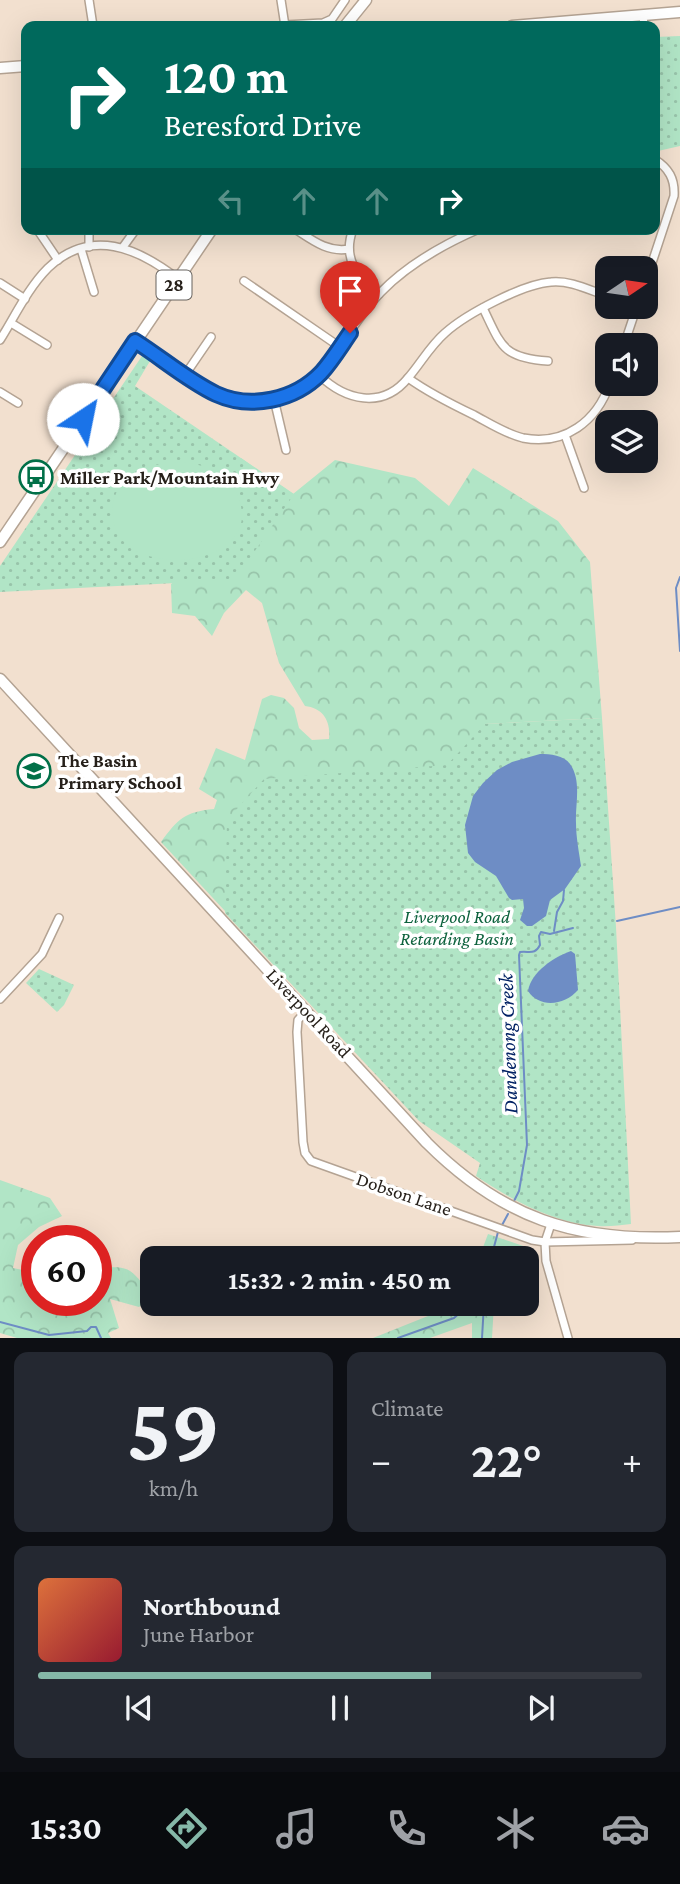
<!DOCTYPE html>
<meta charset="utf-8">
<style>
:root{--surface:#171b24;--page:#242831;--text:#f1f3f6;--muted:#9ea1a6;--line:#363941;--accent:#85b8a8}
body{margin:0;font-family:"Crimson Pro",serif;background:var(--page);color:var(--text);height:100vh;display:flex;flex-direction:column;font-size:26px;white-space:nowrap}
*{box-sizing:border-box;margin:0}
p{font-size:23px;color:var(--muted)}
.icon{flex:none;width:38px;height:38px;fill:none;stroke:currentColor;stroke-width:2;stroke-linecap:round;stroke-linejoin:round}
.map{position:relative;height:1338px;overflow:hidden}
.panel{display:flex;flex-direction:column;gap:14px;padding:14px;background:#0d0f14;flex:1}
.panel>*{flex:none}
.banner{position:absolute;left:21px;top:21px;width:639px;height:214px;border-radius:14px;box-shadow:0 7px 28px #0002;background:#00695c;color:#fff;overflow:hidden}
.needle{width:46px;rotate:77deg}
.controls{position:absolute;left:595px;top:256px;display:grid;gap:14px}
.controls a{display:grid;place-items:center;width:63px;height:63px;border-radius:14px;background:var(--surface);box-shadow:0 7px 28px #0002;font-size:35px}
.speed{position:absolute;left:21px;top:1225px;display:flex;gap:14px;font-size:35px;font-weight:700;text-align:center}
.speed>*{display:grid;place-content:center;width:91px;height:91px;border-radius:50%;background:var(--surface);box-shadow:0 7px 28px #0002;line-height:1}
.speed .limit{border:10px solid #d22;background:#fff;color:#111}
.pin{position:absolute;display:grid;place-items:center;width:60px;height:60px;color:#fff;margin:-72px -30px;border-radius:50% 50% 50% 0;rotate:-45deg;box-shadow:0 0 7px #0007}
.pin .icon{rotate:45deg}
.me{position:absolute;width:77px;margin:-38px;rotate:34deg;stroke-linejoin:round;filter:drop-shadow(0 0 5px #0008)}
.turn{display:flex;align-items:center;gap:24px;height:147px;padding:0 28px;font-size:32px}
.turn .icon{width:91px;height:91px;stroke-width:2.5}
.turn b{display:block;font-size:49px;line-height:60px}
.lanes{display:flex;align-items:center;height:66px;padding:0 28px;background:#0003;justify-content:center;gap:35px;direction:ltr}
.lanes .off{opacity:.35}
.big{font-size:52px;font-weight:700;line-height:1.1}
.panel .card{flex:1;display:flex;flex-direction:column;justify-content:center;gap:10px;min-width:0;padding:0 24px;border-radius:14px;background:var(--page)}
.panel .dial{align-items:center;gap:0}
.dial b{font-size:91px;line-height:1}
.song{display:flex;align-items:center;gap:21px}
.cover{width:84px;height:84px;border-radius:10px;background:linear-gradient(135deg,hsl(20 70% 55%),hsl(350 70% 35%))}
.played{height:7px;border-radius:4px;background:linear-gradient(90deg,var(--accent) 65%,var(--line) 65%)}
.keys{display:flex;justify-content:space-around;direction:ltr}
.heat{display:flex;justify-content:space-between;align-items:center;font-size:38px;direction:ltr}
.panel .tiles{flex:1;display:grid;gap:14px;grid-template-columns:1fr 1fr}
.card:last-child{grid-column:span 2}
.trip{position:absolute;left:140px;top:1246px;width:399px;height:70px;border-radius:14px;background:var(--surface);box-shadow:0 7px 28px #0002;font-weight:700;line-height:70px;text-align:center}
.tabs{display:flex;height:112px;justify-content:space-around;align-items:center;background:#090b0e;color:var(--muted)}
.tabs .icon{width:49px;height:49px}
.tabs .current{color:var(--accent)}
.tabs b{font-size:32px;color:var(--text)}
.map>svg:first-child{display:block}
</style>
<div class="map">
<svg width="680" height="1338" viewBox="0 0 680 1338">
<defs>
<pattern id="forest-crowns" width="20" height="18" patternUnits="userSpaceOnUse" patternTransform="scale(1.75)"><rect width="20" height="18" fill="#b1e5c6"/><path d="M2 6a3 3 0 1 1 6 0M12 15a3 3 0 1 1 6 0" fill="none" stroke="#98c4aa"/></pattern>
<pattern id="park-dots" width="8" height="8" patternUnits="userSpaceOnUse" patternTransform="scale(1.75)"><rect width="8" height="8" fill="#b1e5c6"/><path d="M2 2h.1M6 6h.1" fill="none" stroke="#98c4aa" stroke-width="1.8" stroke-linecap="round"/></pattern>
</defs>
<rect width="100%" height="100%" fill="#f2e0cf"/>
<g fill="url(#forest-crowns)">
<path d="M241,458l52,36 42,-34 80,18 34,28 24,-38 85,53 32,41 12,156 -117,6 -17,57 -207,169 -100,-108c17,-23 23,-30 53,-33l3,-9 -18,-11 17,-41 29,12 17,-61 9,-4 13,3 10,10 5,20 13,12 17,-1c2,-18 -6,-31 -24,-33l-26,-43 -17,-60 -16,-13 -22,23 -12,23 -17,-20 -23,-3 -1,-29 18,-13z"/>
<path d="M0,1180l50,18 12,18 -23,11 -21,18 -5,23 24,5v27h59v-31c35,-5 34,0 56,26l-13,12 -29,-8 9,29 -11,5 3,5h-94l-17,-5z"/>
<polygon points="488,1234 529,1248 515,1258 479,1258"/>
<polygon points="449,1304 494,1304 492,1338 472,1338 472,1323 430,1338 373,1338 428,1316"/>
</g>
<g fill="url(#park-dots)">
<polygon points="680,36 680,146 658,151 654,149 655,37"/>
<polygon points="142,356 150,361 135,386 294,494 235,580 0,592 0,566"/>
<path d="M602,718l14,209 15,297c-11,1 -22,3 -33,2 -43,-2 -87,-26 -122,-50l4,-13 -61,-42 -194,-208 2,-93 37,-41 183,-14 38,-41z"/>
<polygon points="39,969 74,985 64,1005 57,1012 26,983"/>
</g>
<path fill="#b1e5c6" d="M168,462c30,0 63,6 72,40 3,11 3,22 -3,31 -20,31 -74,33 -103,17 -24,-14 -29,-48 -10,-69 11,-11 29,-15 44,-19z"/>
<g fill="#6e8dc5">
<path d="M540,754c10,0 24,1 30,10 12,17 5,40 6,59 0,14 3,29 5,43l-16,23 -15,11 -4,16 -14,10h-5l-7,-6 4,-12 -1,-9 -11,1 -3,-2 -13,-22 -21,-14 -7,-9 -3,-28 8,-29 10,-13 14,-13 15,-8z"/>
<path d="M571,951l4,3 3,36c-13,15 -38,19 -50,1 3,-19 26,-34 43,-40z"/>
</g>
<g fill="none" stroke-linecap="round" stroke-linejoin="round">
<g stroke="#6e8dc5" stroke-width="2">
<polyline points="680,577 676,588 680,651"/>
<polyline points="617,921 680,907"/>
<polyline points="554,931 557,912 563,901 564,890"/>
<path d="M514,1201l5,-10 8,-46 -8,-190 1,-3c10,-1 15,3 20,-7l-1,-9 2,-4 9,2 23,-6"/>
<polyline points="501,1227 508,1214"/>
<polyline points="491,1258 498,1232"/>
<polyline points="0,1322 49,1335 87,1331 91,1327 96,1327 101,1338"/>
<polyline points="398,1338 454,1318 470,1304"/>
<polyline points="482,1338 484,1304"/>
</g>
<defs>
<g id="minor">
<polyline points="89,0 93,26"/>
<polyline points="281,0 285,26"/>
<polyline points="643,15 644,26"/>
<polyline points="285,25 323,23 332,19 345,0"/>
<polyline points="37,229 58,260"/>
<path d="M295,229c17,11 33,24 54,20"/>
<path d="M353,229c-11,30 4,47 26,65"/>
<polyline points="89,247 89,229"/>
<polyline points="123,247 136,229"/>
<polyline points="81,249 94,292"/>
<polyline points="244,281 340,347"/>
<path d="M646,281l28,-85c1,-17 -5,-28 -20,-37"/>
<polyline points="0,283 25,299"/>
<path d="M483,308c18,37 19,50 65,53"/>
<polyline points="11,323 47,345"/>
<path d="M0,340c15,-24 28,-52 48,-72 43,-41 90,-20 130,11"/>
<path d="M135,341c26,16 56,44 85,54 93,33 112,-52 160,-102 28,-29 62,-48 99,-64"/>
<polyline points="624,345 637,306"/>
<polyline points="185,375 211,337"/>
<path d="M319,375c26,25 63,35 89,3 13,-15 22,-32 37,-45 21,-19 78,-49 106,-51 19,-2 38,8 56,14"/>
<path d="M408,378c21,15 43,26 66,37 15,8 32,19 49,23 42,8 74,-17 87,-55"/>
<polyline points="0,392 18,403"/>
<polyline points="274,399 286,450"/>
<polyline points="565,435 584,488"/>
<polyline points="0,999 42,954 59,918"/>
<polyline points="307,1010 298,1020 297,1032 303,1142 305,1153 311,1161 532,1240 545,1242 632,1240"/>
<polyline points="551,1224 545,1242 546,1261 568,1338"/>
</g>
<g id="major">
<polyline points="345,26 366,0"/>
<polyline points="512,26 680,12"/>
<polyline points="0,68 26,66"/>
<polyline points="0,542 212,229"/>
<path d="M0,679l427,464c75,75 148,99 253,94"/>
</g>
</defs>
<use href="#minor" stroke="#b4a393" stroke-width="10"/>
<use href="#major" stroke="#b4a393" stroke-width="13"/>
<use href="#minor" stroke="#fff" stroke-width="7"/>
<use href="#major" stroke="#fff" stroke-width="10"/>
</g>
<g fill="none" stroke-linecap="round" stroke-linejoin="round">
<defs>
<path id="route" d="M83,419l52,-78c27,17 52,39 81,53 35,16 79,6 105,-21 11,-12 20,-27 29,-40"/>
</defs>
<use href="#route" stroke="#114b97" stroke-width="18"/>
<use href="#route" stroke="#1a73e8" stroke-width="12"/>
</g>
<defs>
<symbol id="bus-ring" viewBox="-11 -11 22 22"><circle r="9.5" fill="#fff" stroke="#017048" stroke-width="1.5"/><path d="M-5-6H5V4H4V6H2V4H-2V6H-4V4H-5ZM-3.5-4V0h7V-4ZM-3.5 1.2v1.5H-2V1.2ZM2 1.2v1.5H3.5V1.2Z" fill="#017048"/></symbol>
<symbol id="school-ring" viewBox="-11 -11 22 22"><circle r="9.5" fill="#fff" stroke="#017048" stroke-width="1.5"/><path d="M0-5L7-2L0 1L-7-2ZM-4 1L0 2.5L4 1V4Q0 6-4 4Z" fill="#017048"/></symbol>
</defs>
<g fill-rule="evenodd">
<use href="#bus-ring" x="17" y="458" width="38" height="38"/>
<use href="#school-ring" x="15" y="752" width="38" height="38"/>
</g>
<g text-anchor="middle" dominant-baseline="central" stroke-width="7" stroke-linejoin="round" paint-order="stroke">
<rect fill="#fff" stroke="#67635f" stroke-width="2" x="156.5" y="270.5" width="35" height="29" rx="5"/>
<g font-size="18" font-weight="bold" fill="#26201a">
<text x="174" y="285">28</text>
</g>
<g font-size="19" font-weight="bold" fill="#26201a" stroke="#fff" text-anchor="start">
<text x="60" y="477">Miller Park/Mountain Hwy</text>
<text x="58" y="760">The Basin<tspan x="58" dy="22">Primary School</tspan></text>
</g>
<g font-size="19" font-style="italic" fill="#0d623d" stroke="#fff">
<text x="457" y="916">Liverpool Road<tspan x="457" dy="22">Retarding Basin</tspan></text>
</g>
<g font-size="19" fill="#26201a" stroke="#fff">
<text transform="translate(309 1013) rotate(47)">Liverpool Road</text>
<text transform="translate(404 1194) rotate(19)">Dobson Lane</text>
</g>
<g font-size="21" font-style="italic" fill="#022264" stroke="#fff">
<text transform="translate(508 1044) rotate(-92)">Dandenong Creek</text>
</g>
</g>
</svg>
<div class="controls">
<a><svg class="needle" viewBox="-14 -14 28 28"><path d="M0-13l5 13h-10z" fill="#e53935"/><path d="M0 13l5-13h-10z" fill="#9ea1a6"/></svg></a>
<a><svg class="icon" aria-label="sound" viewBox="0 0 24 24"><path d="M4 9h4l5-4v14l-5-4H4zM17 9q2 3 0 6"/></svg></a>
<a><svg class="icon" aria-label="layers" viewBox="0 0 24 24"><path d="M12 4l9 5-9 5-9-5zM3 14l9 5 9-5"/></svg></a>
</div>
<div class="speed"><div class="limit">60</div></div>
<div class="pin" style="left:350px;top:333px;background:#d93025"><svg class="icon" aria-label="arrive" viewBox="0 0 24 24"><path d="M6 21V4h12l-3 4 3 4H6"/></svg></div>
<svg class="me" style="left:83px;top:419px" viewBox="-20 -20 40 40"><circle r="19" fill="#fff"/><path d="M0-13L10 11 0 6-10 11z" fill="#1a73e8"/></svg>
<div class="trip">15:32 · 2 min · 450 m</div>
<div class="banner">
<div class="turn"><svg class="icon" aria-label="right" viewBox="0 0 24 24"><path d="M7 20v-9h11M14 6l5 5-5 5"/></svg><div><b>120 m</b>Beresford Drive</div></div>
<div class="lanes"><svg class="icon off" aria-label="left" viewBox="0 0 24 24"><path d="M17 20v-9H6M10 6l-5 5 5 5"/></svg><svg class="icon off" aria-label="ahead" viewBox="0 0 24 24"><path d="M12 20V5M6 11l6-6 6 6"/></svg><svg class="icon off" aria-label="ahead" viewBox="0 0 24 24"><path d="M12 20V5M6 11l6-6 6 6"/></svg><svg class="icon" aria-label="right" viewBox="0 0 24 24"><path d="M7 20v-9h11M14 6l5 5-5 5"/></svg></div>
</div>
</div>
<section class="panel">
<div class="tiles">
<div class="card dial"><b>59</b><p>km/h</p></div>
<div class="card"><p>Climate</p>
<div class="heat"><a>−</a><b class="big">22°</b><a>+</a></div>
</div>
<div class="card">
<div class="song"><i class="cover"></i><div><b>Northbound</b><p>June Harbor</p></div></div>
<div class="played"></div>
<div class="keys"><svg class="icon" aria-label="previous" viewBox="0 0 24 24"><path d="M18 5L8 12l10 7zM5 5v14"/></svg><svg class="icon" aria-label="pause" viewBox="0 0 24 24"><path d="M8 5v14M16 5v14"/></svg><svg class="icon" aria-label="next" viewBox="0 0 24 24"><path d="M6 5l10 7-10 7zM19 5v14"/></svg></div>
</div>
</div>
</section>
<nav class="tabs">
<b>15:30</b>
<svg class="icon current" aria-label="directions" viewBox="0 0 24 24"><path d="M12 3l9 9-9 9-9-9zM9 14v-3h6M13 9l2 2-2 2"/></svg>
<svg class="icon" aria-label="music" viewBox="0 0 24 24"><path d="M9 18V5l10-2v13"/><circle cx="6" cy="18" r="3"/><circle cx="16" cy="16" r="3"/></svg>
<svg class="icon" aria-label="phone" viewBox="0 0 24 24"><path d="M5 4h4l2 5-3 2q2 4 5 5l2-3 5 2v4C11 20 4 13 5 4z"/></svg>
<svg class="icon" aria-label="climate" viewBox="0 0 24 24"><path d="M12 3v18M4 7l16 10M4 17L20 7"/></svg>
<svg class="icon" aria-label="car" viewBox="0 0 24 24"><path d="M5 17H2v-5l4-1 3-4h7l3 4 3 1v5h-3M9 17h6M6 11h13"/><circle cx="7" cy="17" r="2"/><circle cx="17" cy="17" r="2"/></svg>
</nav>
